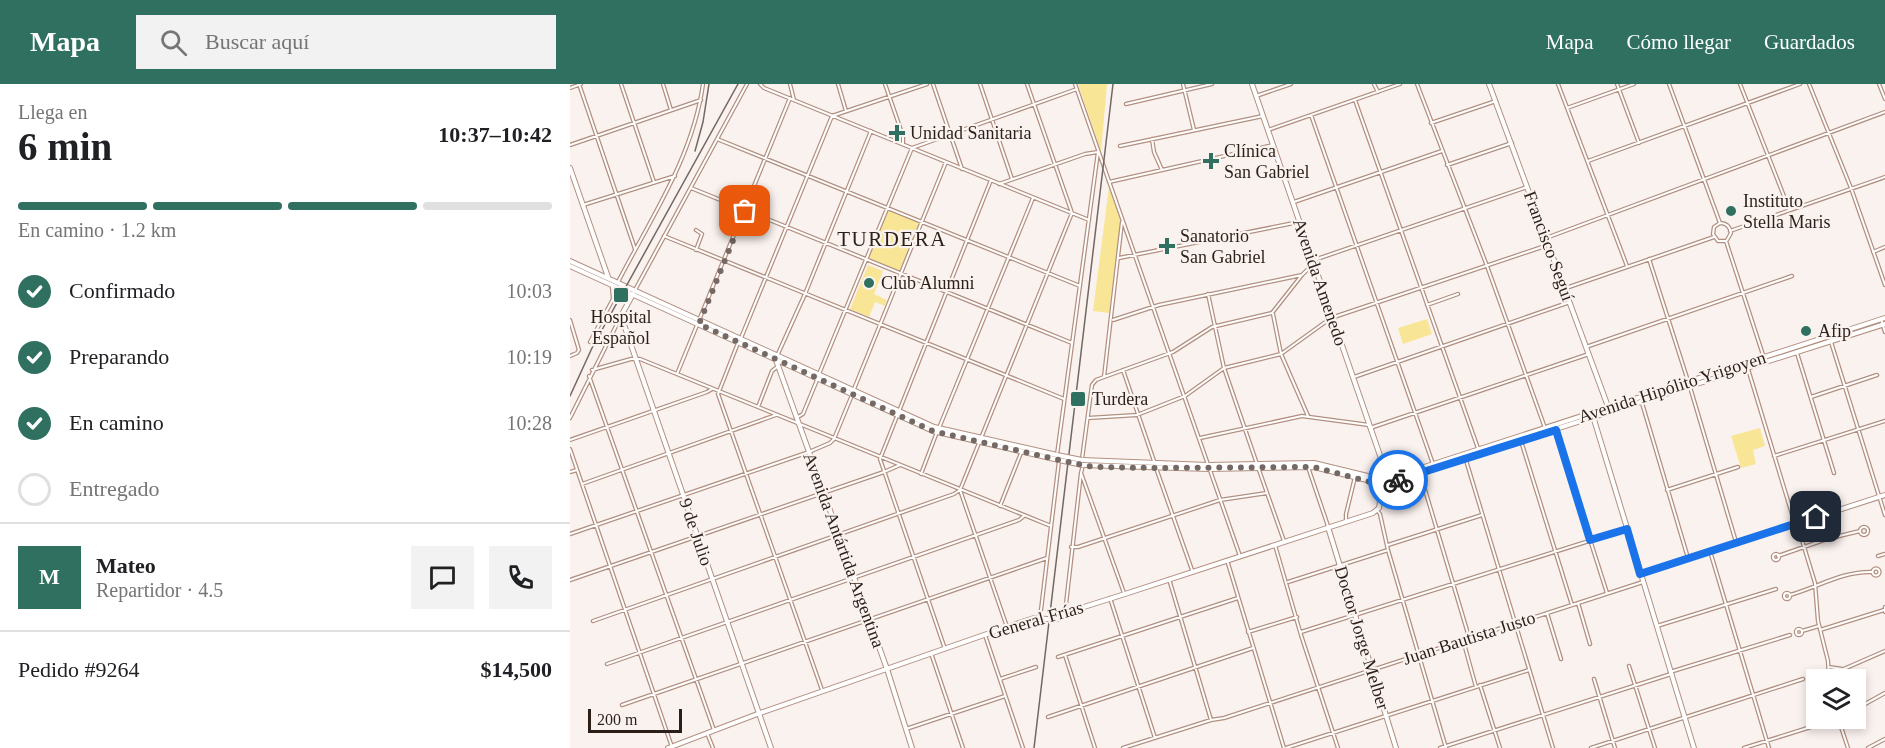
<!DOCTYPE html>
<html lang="es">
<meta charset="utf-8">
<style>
body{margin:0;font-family:Georgia,serif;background:#f2f2f2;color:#202124;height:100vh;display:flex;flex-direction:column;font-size:22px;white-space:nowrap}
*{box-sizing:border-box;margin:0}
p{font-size:20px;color:#757577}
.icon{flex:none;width:33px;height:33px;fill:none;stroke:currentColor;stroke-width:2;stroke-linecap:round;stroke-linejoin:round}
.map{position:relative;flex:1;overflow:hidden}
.side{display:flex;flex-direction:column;background:#fff;width:570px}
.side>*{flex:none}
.tools{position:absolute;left:1236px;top:585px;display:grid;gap:12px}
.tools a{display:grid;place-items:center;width:60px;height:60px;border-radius:0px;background:#fff;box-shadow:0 3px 9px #0003;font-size:30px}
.scale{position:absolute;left:18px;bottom:15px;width:94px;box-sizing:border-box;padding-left:6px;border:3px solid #2c1f19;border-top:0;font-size:16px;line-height:21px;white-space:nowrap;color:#2c1f19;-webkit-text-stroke:4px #faf2ef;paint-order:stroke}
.pin{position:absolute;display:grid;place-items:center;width:51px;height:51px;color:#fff;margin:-26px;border-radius:12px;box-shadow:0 3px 9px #0006}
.courier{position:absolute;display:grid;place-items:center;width:60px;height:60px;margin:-30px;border:4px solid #1a73e8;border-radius:50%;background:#fff;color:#222;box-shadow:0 2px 8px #0007}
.summary em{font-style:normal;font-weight:700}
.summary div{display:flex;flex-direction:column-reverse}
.summary{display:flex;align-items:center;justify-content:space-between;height:102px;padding:0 18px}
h1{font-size:39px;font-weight:700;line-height:45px}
.bar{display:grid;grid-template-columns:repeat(4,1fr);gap:9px 6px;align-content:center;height:72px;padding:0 18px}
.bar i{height:8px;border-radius:4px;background:#e0e0e0}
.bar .selected{background:#2f7060}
.bar p{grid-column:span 4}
.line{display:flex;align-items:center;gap:15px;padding:0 18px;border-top:2px solid #e0e0e0}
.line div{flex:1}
.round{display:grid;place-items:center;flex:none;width:63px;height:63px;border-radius:0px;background:#f2f2f2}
ol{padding:0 18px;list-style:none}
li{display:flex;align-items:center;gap:18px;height:66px}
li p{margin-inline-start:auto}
li .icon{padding:6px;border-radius:50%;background:#2f7060;color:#fff;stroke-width:4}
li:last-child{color:#757577}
li i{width:33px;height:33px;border:3px solid #e0e0e0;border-radius:50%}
header{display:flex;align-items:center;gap:36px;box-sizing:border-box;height:84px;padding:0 30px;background:#2f7060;color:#fff}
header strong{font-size:28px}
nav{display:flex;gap:33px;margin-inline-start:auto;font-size:21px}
.search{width:420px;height:54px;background:#f2f2f2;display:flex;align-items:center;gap:15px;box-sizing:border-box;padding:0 21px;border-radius:0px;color:#757577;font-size:22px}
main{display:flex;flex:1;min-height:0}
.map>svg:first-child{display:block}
.green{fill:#f8e696}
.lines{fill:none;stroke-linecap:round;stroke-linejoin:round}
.street-casing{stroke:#b29081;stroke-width:4.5}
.secondary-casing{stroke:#b29081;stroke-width:6}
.primary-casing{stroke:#b29081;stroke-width:6}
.street{stroke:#fff;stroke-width:2}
.secondary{stroke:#fff;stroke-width:4}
.primary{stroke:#fff;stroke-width:4}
.rail{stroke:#736762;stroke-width:1.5}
.secondary-bridge-casing{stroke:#b29081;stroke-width:6;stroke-linecap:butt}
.primary-bridge-casing{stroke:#b29081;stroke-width:6;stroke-linecap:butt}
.secondary-bridge{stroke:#fff;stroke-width:4}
.primary-bridge{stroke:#fff;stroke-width:4}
.done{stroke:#746964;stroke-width:6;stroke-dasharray:0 10.8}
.route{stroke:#1a73e8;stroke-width:8}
.poi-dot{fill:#2f7060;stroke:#faf2ef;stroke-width:2}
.labels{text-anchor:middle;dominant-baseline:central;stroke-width:4.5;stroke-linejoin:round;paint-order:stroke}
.poi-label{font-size:18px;fill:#2c1f19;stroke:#faf2ef;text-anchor:start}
.street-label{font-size:18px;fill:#2c1f19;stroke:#faf2ef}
.quarter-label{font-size:21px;letter-spacing:1.5px;fill:#2c1f19;stroke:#faf2ef}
</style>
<header>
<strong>Mapa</strong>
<div class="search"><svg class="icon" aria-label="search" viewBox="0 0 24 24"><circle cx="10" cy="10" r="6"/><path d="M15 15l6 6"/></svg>Buscar aquí</div>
<nav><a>Mapa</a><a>Cómo llegar</a><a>Guardados</a></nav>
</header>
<main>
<section class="side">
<div class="summary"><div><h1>6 min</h1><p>Llega en</p></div><em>10:37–10:42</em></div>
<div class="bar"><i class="selected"></i><i class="selected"></i><i class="selected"></i><i></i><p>En camino · 1.2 km</p></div>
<ol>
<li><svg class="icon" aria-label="check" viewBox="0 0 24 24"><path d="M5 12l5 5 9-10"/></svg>Confirmado<p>10:03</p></li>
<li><svg class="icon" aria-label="check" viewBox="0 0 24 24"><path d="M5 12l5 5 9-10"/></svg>Preparando<p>10:19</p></li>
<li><svg class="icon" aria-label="check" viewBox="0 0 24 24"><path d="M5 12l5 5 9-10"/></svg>En camino<p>10:28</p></li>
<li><i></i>Entregado</li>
</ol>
<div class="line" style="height:108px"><b class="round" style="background:#2f7060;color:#fff">M</b><div><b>Mateo</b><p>Repartidor · 4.5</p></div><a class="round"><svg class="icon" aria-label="chat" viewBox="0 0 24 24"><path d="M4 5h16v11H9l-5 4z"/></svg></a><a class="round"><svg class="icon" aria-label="phone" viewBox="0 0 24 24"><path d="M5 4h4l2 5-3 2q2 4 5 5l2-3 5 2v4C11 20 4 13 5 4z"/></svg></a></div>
<div class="line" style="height:78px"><div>Pedido #9264</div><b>$14,500</b></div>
</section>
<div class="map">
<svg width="1315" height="664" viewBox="0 0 1315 664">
<rect width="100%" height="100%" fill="#faf2ef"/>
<path class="green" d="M 508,0 L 537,0 L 531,68 Z
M 539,103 L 551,137 L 539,229 L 523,227 Z
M 318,124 L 352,138 L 331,191 L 296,176 Z
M 298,181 L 313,187 L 304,210 L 317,216 L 315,222 L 305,218 L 299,233 L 280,225 Z
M 857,235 L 862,250 L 833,260 L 828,244 Z
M 1190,344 L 1195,362 L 1183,366 L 1186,380 L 1171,384 L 1161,352 Z"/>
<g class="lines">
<defs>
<path id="street" d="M 9,0 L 65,165
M 51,0 L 84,98
M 93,0 L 101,26
M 190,0 L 194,4 L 519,136
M 220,0 L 224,16
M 268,0 L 276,27
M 315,0 L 333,52 L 333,60
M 363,0 L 392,85
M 410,0 L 442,95
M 505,0 L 670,472
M 613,0 L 624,46
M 804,0 L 808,8
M 847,0 L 917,182 L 975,344
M 988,0 L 1057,182
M 1047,0 L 1069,59
M 1099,0 L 1150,139
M 1170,0 L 1219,125
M 1239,0 L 1281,104 L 1315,201
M 1309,0 L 1315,15
M 0,4 L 11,0
M 686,12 L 721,0
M 785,16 L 910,370
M 556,20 L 642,0
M 997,24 L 1064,0
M 741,31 L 863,380
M 861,39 L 926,17
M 698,46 L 830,0
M 147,55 L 510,202
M 582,55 L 584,68 L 592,86
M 0,61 L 131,16
M 550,62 L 693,32
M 1018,77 L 1230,0
M 877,81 L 942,59
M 539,98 L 703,61
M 429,100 L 515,70 L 528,68 L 487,371
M 121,104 L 502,259
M 724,118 L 872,67
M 13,121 L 105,92
M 1150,139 L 1144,143 L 1143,150 L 1148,157 L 1156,157
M 1150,139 C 1157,139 1160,143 1161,149 L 1157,156
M 1160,147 L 1315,93
M 94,152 L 494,315
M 976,154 L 1315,28
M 1156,157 L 1194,274
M 126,166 L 132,150 L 126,146
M 1303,168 L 1315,163
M 549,174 L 729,138
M 1079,175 L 1118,297
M 744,176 L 957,103
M 48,198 C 81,134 123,73 133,0
M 996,204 L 1144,153
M 65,206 L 177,0
M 638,210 L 654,284 L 687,380
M 857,221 L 888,210
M 703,230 L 711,270 L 738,332
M 1311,235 L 1315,248
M 0,236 L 9,266 L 7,269 L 0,272
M 543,236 L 589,221 L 732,191 L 743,180
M 171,254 L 262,32 L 357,0
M 20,258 L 43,215 L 42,203
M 1261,258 L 1315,431
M 168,259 L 148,310 L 252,606
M 1016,263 L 1222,192
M 1227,269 L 1264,389
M 207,272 L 235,210 L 301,47
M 1178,285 L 1225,440
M 22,286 L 61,275 L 70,275 L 481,442
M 553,286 L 584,377
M 107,290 L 220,14
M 249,290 L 342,64 L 507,5
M 19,292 L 144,646
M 534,293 L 603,268 L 642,243 L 702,229 L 732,191
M 784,293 L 1000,218
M 1120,303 L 1166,458
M 284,305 L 376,78
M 1241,313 L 1307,291
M 1072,319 L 1118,474
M 188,323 L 202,287 L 207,283
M 0,334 L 51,232
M 226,334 L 233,330 L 247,296
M 518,334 L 567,331 L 615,312 L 654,284 L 711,270 L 761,234 L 978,161
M 369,344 L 463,114
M 800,344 L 1019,270
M 985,346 L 1037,509
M 630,354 L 732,332 L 799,341
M 264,355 L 282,311
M 0,356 L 137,308 L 142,305
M 951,357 L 1002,521
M 0,365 L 102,663
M 1204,372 L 1315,337
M 895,373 L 983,664
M 512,375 L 522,301 L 526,296 L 534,293 L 552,138
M 513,381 L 511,389 L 554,509
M 738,383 L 758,442
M 586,384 L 622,486
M 689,386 L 714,457
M 0,388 L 7,386
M 850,389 L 899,553
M 351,390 L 367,348
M 12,400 L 206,331
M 1097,406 L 1168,383
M 430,422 L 451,369
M 807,426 L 810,430 L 818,466 L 876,664
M 776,437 L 776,430 L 785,393
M1290 447a4 4 0 1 1 8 0a4 4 0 1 1-8 0Z
M 1228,443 L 1245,499 L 1248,537 L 1258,577 L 1259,596
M 0,450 L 239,368 L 260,359 L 264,355
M 705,461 L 731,551 L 768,664
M 818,461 L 912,431
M 501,463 L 508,463 L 650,416 L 697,409
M 1140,467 L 1199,664
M1203 473a3 3 0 1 1 6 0a3 3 0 1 1-6 0Z
M 1208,472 L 1257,455 L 1290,447
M 1308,472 L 1315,470
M 657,476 L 714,664
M1302.5 488a3.5 3.5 0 1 1 7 0a3.5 3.5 0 1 1-7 0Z
M 599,495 L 641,636
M 0,496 L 314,388 L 330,381
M 718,498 L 818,466
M1214 512a3 3 0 1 1 6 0a3 3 0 1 1-6 0Z
M 1220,511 C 1248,503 1273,487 1302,488
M 540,514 L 585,654
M 1008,519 L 1020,560
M 1315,523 L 1315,528
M 471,526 L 489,377
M 495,529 L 511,389
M 977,529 L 991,575
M 23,537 L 384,410 L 390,406
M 1087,542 L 1206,505
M 437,543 L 390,406 L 502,129 L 457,0
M1226 548a3 3 0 1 1 6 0a3 3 0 1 1-6 0Z
M 1250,546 L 1314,526
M 1232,547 L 1249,542
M 678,548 L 727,533
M 731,548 L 1057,445
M 415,551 L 453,664
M 893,556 L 906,603
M 375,565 L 310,375 L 421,96
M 361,569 L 393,664
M 495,571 L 525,664
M 488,573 L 668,514
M 37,580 L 449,436 L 454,432
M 1059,582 L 1085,664
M 1259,583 L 1272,585
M 1100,588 L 1220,551
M 1260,591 L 1315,567
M 430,595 L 466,583
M 1024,595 L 1045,664
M 910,601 L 930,664
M 52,621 L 477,474
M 1286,625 L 1315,609
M 478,633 L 683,564
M 1268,634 L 1278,664
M 336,645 L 435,612
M 137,649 L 143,664
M 553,664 L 641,636 L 654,634 L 1073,498
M 716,664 L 959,586
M 870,664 L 1101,590
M 1021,664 L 1233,595
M 1174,664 L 1244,642
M 1298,664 L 1315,655"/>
<path id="secondary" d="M 919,0 L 1040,328
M 63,210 L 51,232 L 201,664
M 1022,329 L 1124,664
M 758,443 L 826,664
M 1070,490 L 1315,411
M 487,535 L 498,528 L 555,510 L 803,429 L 809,424 L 815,386 L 682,0
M 98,664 L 190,629 L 437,543 L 464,534 L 477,535"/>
<path id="primary" d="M 0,84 L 38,193
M 0,177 L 364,343 L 487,371
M 0,182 L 363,347 L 489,376
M 206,276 L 317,585 L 342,664
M 512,376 L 638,381 L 744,379 L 814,396 L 1315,234
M 513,381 L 639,385 L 744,383 L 813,400 L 1315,240"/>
</defs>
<use href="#street" class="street-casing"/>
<use href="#secondary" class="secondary-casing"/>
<use href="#primary" class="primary-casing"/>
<use href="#street" class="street"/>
<use href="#secondary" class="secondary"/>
<use href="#primary" class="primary"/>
<path class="rail" d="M 125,67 L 133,38 L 139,0
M 0,312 L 22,264 L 168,0
M 464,664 L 543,0"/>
<defs>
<path id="secondary-bridge" d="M 477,535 L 487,535"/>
<path id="primary-bridge" d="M 487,371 L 512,376
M 489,376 L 513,381"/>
</defs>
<use href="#secondary-bridge" class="secondary-bridge-casing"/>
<use href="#primary-bridge" class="primary-bridge-casing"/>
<use href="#secondary-bridge" class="secondary-bridge"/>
<use href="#primary-bridge" class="primary-bridge"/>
</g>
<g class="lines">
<path class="done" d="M 175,127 L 129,240 L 363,347 L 489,376 L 523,383 L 586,384 L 744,383 L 808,400 L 828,396"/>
<path class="route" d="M 828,396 L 986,346 L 1020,456 L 1057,445 L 1070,490 L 1246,433"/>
</g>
<g class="poi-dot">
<path d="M324 40h6v6h6v6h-6v6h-6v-6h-6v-6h6z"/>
<path d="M638 68h6v6h6v6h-6v6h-6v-6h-6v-6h6z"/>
<circle cx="1161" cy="127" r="6"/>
<path d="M594 153h6v6h6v6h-6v6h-6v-6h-6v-6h6z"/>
<circle cx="299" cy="199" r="6"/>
<rect x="43" y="203" width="16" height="16" rx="3"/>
<circle cx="1236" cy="247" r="6"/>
<rect x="500" y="307" width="16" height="16" rx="3"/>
</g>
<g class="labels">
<g class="poi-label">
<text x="340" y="49">Unidad Sanitaria</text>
<text x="654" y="67">Clínica<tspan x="654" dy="21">San Gabriel</tspan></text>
<text x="1173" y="117">Instituto<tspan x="1173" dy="21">Stella Maris</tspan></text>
<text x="610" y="152">Sanatorio<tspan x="610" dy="21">San Gabriel</tspan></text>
<text x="311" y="199">Club Alumni</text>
<text x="51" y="233" text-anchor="middle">Hospital<tspan x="51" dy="21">Español</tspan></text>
<text x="1248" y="247">Afip</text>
<text x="522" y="315">Turdera</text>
</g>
<g class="street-label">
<text transform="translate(979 162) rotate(70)">Francisco Seguí</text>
<text transform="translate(750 198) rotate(71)">Avenida Amenedo</text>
<text transform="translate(1102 303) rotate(-18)">Avenida Hipólito Yrigoyen</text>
<text transform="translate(126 448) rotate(71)">9 de Julio</text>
<text transform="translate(274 466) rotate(70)">Avenida Antártida Argentina</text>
<text transform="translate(466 536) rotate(-16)">General Frías</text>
<text transform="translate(792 554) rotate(73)">Doctor Jorge Melber</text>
<text transform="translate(899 554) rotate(-18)">Juan Bautista Justo</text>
</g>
<g class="quarter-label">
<text x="322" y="155">TURDERA</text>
</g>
</g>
</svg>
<div class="tools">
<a><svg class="icon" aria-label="layers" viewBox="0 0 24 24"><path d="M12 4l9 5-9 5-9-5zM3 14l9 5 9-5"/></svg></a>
</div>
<div class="scale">200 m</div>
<div class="pin" style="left:175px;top:127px;background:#ea580c"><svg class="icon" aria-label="bag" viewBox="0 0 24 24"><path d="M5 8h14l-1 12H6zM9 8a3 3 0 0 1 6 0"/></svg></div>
<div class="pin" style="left:1246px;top:433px;background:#1f2937"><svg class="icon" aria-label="home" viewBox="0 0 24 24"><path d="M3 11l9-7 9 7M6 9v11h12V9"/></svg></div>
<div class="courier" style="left:828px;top:396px"><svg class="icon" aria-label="bike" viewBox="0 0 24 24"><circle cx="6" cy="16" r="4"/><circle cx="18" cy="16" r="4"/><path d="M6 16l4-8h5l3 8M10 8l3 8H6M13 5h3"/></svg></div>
</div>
</main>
